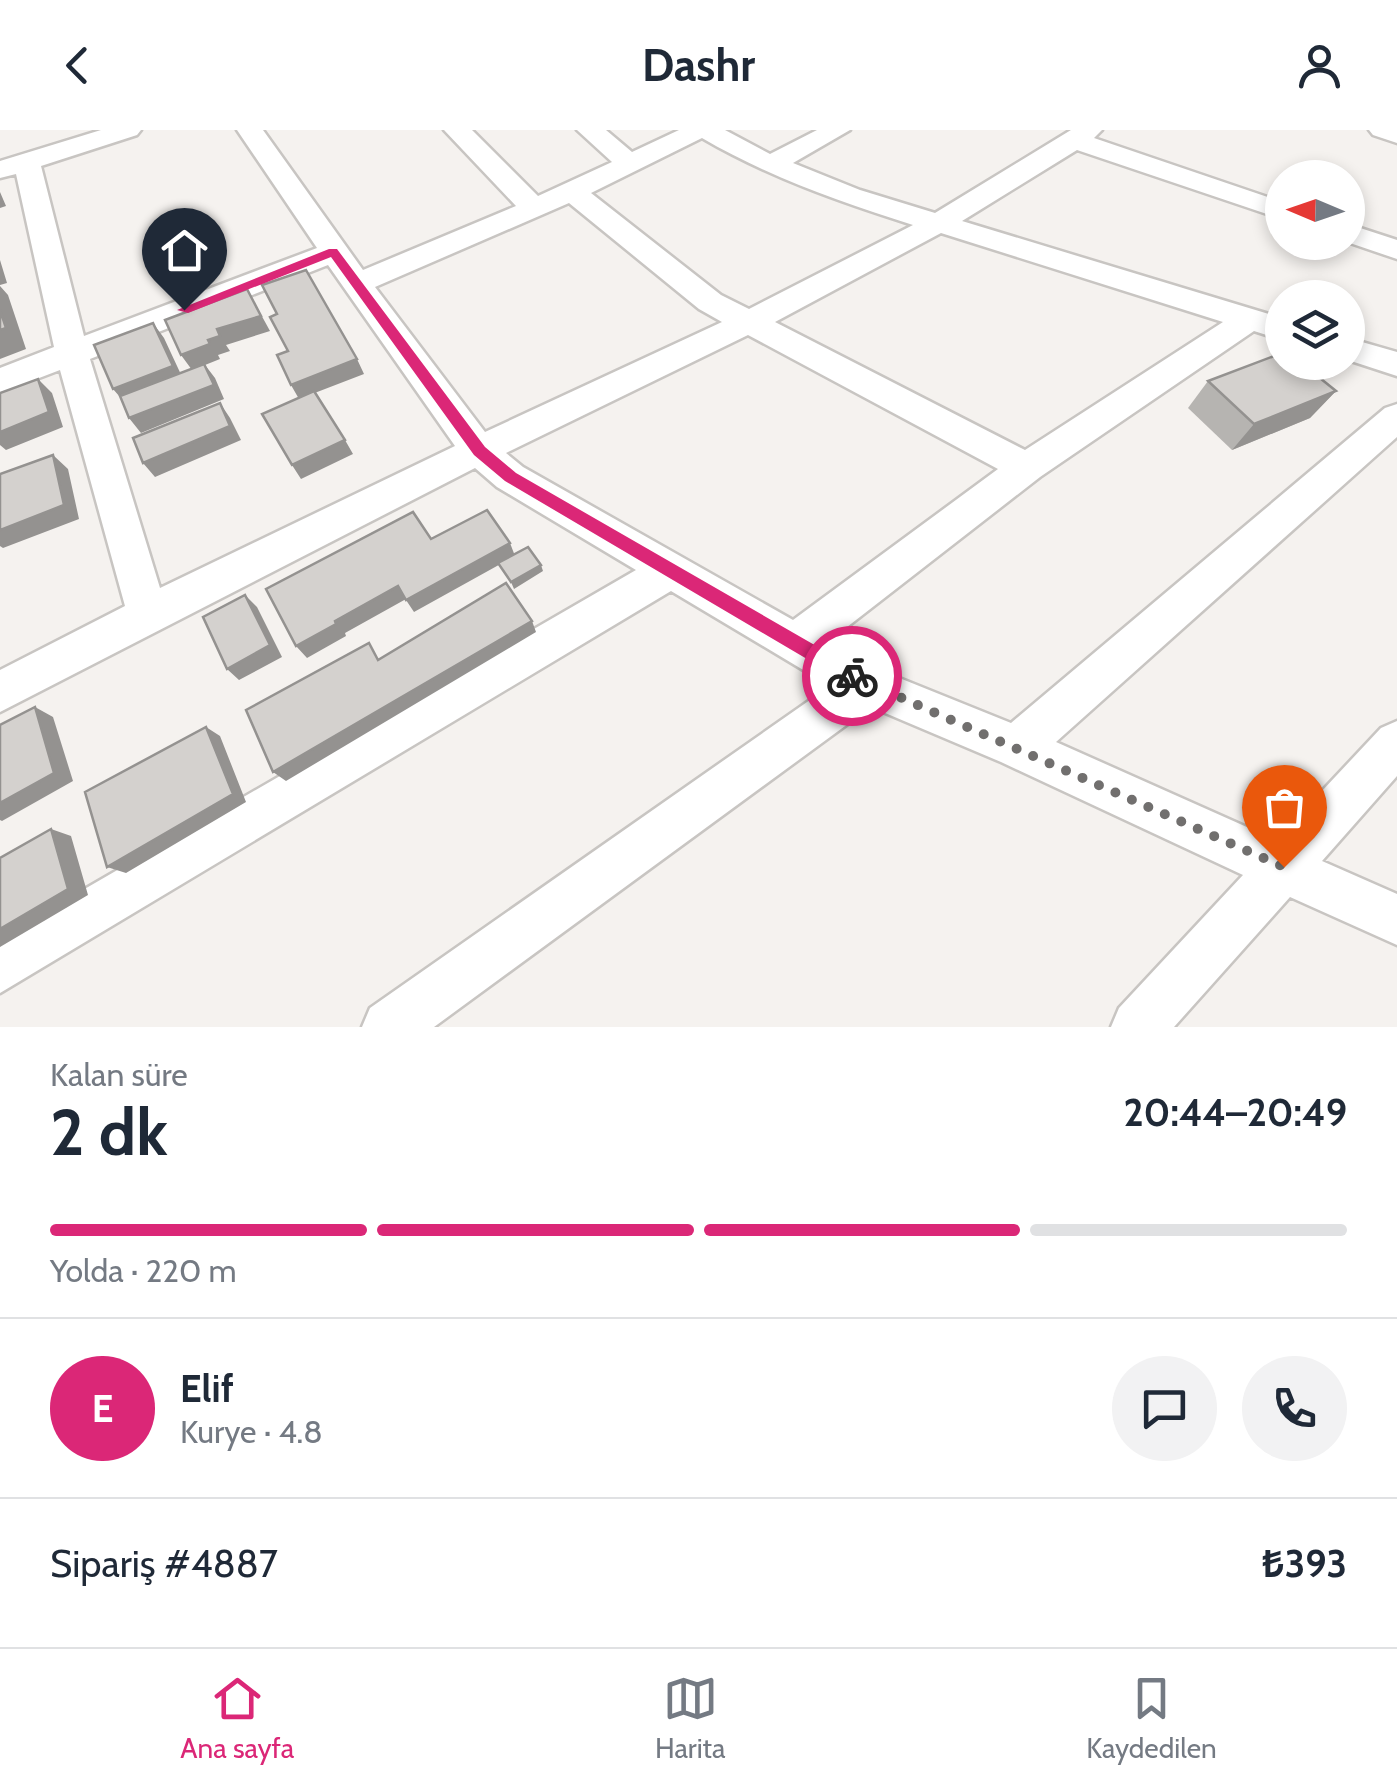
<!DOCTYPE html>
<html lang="tr">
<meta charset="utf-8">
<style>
body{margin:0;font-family:Cabin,sans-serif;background:#f2f2f3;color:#1f2937;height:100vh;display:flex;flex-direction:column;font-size:38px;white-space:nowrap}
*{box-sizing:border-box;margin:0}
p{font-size:32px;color:#747a83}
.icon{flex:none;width:55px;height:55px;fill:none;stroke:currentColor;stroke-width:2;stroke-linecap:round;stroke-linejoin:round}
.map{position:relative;height:897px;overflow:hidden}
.details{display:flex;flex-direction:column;background:#fff;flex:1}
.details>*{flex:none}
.needle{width:65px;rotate:272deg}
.buttons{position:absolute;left:1265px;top:30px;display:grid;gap:20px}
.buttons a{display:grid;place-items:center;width:100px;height:100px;border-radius:50%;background:#fff;box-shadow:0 5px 15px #0003;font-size:50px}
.pin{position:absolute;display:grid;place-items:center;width:85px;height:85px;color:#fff;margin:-102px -42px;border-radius:50% 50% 50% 0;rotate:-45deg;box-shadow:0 0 10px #0007}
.pin .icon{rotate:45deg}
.courier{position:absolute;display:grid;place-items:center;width:100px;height:100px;margin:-50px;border:8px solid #db2777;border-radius:50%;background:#fff;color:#222;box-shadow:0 2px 12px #0007}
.summary em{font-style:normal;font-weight:800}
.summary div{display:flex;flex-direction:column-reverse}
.summary{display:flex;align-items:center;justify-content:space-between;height:170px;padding:0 50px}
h1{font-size:65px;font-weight:800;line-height:75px}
.bar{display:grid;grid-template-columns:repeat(4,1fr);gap:15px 10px;align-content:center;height:120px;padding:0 50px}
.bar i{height:12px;border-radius:8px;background:#e0e1e3}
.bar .selected{background:#db2777}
.bar p{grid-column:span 4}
.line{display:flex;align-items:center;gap:25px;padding:0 50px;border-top:2px solid #e0e1e3}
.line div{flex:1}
.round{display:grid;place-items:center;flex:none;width:105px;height:105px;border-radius:52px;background:#f2f2f3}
header{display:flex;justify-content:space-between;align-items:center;height:130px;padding:0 50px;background:#fff;font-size:45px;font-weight:800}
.tab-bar{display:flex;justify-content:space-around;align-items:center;height:140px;border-top:2px solid #e0e1e3;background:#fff;font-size:28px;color:#747a83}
.tab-bar a{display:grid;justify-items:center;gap:5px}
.tab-bar .selected{color:#db2777}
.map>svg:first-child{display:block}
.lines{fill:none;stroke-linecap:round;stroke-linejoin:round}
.minor-casing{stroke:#c8c5c2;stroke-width:5}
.minor{fill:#fff;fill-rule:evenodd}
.wall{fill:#b6b4b1}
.shaded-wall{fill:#949290}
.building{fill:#d4d1ce;stroke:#949290;stroke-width:2.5}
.route{fill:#db2777}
.done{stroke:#716f6e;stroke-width:10;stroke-dasharray:0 18}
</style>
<header><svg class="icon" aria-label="back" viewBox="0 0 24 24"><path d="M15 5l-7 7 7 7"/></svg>Dashr<svg class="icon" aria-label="person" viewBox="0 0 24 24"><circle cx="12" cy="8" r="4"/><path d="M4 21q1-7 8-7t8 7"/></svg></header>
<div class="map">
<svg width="1397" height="897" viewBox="0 0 1397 897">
<rect width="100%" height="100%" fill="#f5f2ef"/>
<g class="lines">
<defs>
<path id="minor" d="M 101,0 L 141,0 L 137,5 L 41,36 L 84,206 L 317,118 L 237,0 L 263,0 L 363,140 L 516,76 L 444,0 L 472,0 L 538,66 L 612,32 L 577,0 L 606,0 L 632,22 L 679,0 L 725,0 L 770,24 L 817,0 L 850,0 L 793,33 L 860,60 L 935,83 L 1071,0 L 1102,0 L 1094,8 L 1282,72 L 1282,89 L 1077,20 L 962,91 L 1282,188 L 1282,210 L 1254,201 L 1040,347 L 829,511 L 882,541 L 1011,593 L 1385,278 L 1397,274 L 1397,307 L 1056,612 L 1276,710 L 1381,598 L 1397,591 L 1397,646 L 1322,731 L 1397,764 L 1397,815 L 1290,767 L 1174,897 L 1111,897 L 1119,878 L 1243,745 L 1001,632 L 871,577 L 434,897 L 362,897 L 370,878 L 830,556 L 671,461 L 0,863 L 0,808 L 636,440 L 497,357 L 475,338 L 0,582 L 0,540 L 125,476 L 60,240 L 0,263 L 0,238 L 54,217 L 16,44 L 0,48 L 0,31 ZM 702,8 C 769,47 840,72 913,95 L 749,179 L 721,165 L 591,63 ZM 569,73 L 699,179 L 722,192 L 485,302 L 375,157 ZM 941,103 L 1223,192 L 1025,320 L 775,192 ZM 328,135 L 455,316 L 160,458 L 90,229 ZM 748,205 L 998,339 L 793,490 L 523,337 L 506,323 Z
M 1369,0 L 1397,0 L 1397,13 L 1373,5 Z
M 1348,94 L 1397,110 L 1397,129 L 1347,112 Z
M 1348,208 L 1397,222 L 1397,246 L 1348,230 Z"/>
</defs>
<use href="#minor" class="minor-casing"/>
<use href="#minor" class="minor"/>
</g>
<path class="wall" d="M 1208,251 L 1336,261 L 1310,288 L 1232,320 L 1188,278 Z"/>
<path class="shaded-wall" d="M 0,62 L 6,76 L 0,78 Z
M 0,130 L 7,153 L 0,155 Z
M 0,156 L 8,165 L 26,219 L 0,229 Z
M 247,159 L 270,201 L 226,215 L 230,221 L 218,225 L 220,229 L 205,235 L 215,248 L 224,269 L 141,303 L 129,288 L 192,240 L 181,225 L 208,210 Z
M 153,193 L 164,208 L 184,251 L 126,274 L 113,259 Z
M 357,229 L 364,244 L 299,269 L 291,255 Z
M 38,249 L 52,263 L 63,297 L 6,320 L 0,315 L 0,302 Z
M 1336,261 L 1310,288 L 1232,320 L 1254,294 Z
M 220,273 L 230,288 L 241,310 L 155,347 L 143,333 Z
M 345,310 L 353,324 L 301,349 L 292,335 Z
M 53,325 L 68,339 L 79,389 L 3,418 L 0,416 L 0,400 Z
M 510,413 L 515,426 L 414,482 L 406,470 Z
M 541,435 L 543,441 L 514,459 L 511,452 Z
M 398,456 L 406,469 L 345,503 L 346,506 L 307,528 L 296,516 L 335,491 Z
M 245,465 L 257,477 L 282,527 L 239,550 L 227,539 Z
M 532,491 L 536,502 L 286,651 L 273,642 Z
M 35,577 L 53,587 L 73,651 L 2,691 L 0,690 L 0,673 Z
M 206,597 L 220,606 L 246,672 L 126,743 L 107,737 Z
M 51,699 L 71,706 L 88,765 L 0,817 L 0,799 Z"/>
<path class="building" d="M 306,140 L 357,229 L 291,255 L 277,225 L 288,221 L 270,187 L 277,184 L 262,155 Z
M 247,159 L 261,186 L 217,199 L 220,206 L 208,210 L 210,214 L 181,225 L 165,190 Z
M 0,180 L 6,198 L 0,200 Z
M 153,193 L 173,236 L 113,259 L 94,215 Z
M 1282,223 L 1282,232 L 1300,232 L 1336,261 L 1254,294 L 1208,251 Z
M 204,234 L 214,255 L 129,288 L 120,266 Z
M 38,249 L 49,282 L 0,302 L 0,263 Z
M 314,261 L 345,310 L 292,335 L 262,284 Z
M 220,273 L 230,296 L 143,333 L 133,308 Z
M 53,325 L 64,375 L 0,400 L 0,344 Z
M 487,380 L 510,413 L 406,470 L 398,456 L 335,491 L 336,494 L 296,516 L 266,459 L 413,382 L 431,409 Z
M 528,417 L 541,435 L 511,452 L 498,433 Z
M 506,453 L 532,491 L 273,642 L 246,580 L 369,513 L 378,530 Z
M 245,465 L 270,515 L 227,539 L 203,487 Z
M 35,577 L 54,643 L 0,673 L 0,595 Z
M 206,597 L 233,664 L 107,737 L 85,662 Z
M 51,699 L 68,759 L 0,799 L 0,728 Z"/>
<path class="route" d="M 329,119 L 337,119 L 485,317 L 516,343 L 858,540 L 858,552 L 846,552 L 505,351 L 474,325 L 331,127 L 188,183 L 177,180 Z"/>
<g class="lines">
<path class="done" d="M 852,546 L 1284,737"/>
</g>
</svg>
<div class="buttons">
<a><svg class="needle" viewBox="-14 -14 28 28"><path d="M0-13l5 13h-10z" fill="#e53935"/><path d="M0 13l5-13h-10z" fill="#747a83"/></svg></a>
<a><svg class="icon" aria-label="layers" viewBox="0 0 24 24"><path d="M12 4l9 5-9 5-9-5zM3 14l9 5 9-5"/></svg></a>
</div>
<div class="pin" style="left:1284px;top:737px;background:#ea580c"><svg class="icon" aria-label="bag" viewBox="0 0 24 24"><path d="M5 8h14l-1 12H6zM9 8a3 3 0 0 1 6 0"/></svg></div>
<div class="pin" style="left:184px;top:180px;background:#1f2937"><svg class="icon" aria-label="home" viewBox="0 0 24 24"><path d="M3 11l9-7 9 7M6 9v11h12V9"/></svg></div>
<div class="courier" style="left:852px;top:546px"><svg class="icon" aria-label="bike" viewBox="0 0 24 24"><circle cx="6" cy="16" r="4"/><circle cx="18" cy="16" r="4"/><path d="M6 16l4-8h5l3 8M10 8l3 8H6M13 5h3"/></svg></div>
</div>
<section class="details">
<div class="summary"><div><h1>2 dk</h1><p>Kalan süre</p></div><em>20:44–20:49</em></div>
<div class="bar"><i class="selected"></i><i class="selected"></i><i class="selected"></i><i></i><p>Yolda · 220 m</p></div>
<div class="line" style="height:180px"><b class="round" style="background:#db2777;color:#fff">E</b><div><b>Elif</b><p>Kurye · 4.8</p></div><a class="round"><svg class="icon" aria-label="chat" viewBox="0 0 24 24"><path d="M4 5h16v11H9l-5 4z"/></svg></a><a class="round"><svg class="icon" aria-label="phone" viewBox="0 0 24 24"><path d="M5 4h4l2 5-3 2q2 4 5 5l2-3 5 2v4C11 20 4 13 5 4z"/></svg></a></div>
<div class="line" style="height:130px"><div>Sipariş #4887</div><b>₺393</b></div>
</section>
<nav class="tab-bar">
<a class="selected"><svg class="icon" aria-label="home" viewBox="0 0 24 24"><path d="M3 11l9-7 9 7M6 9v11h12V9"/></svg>Ana sayfa</a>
<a><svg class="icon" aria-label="map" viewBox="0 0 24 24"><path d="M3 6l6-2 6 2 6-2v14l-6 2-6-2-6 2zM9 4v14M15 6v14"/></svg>Harita</a>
<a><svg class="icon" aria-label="saved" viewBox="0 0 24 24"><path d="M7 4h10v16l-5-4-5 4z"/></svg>Kaydedilen</a>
</nav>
